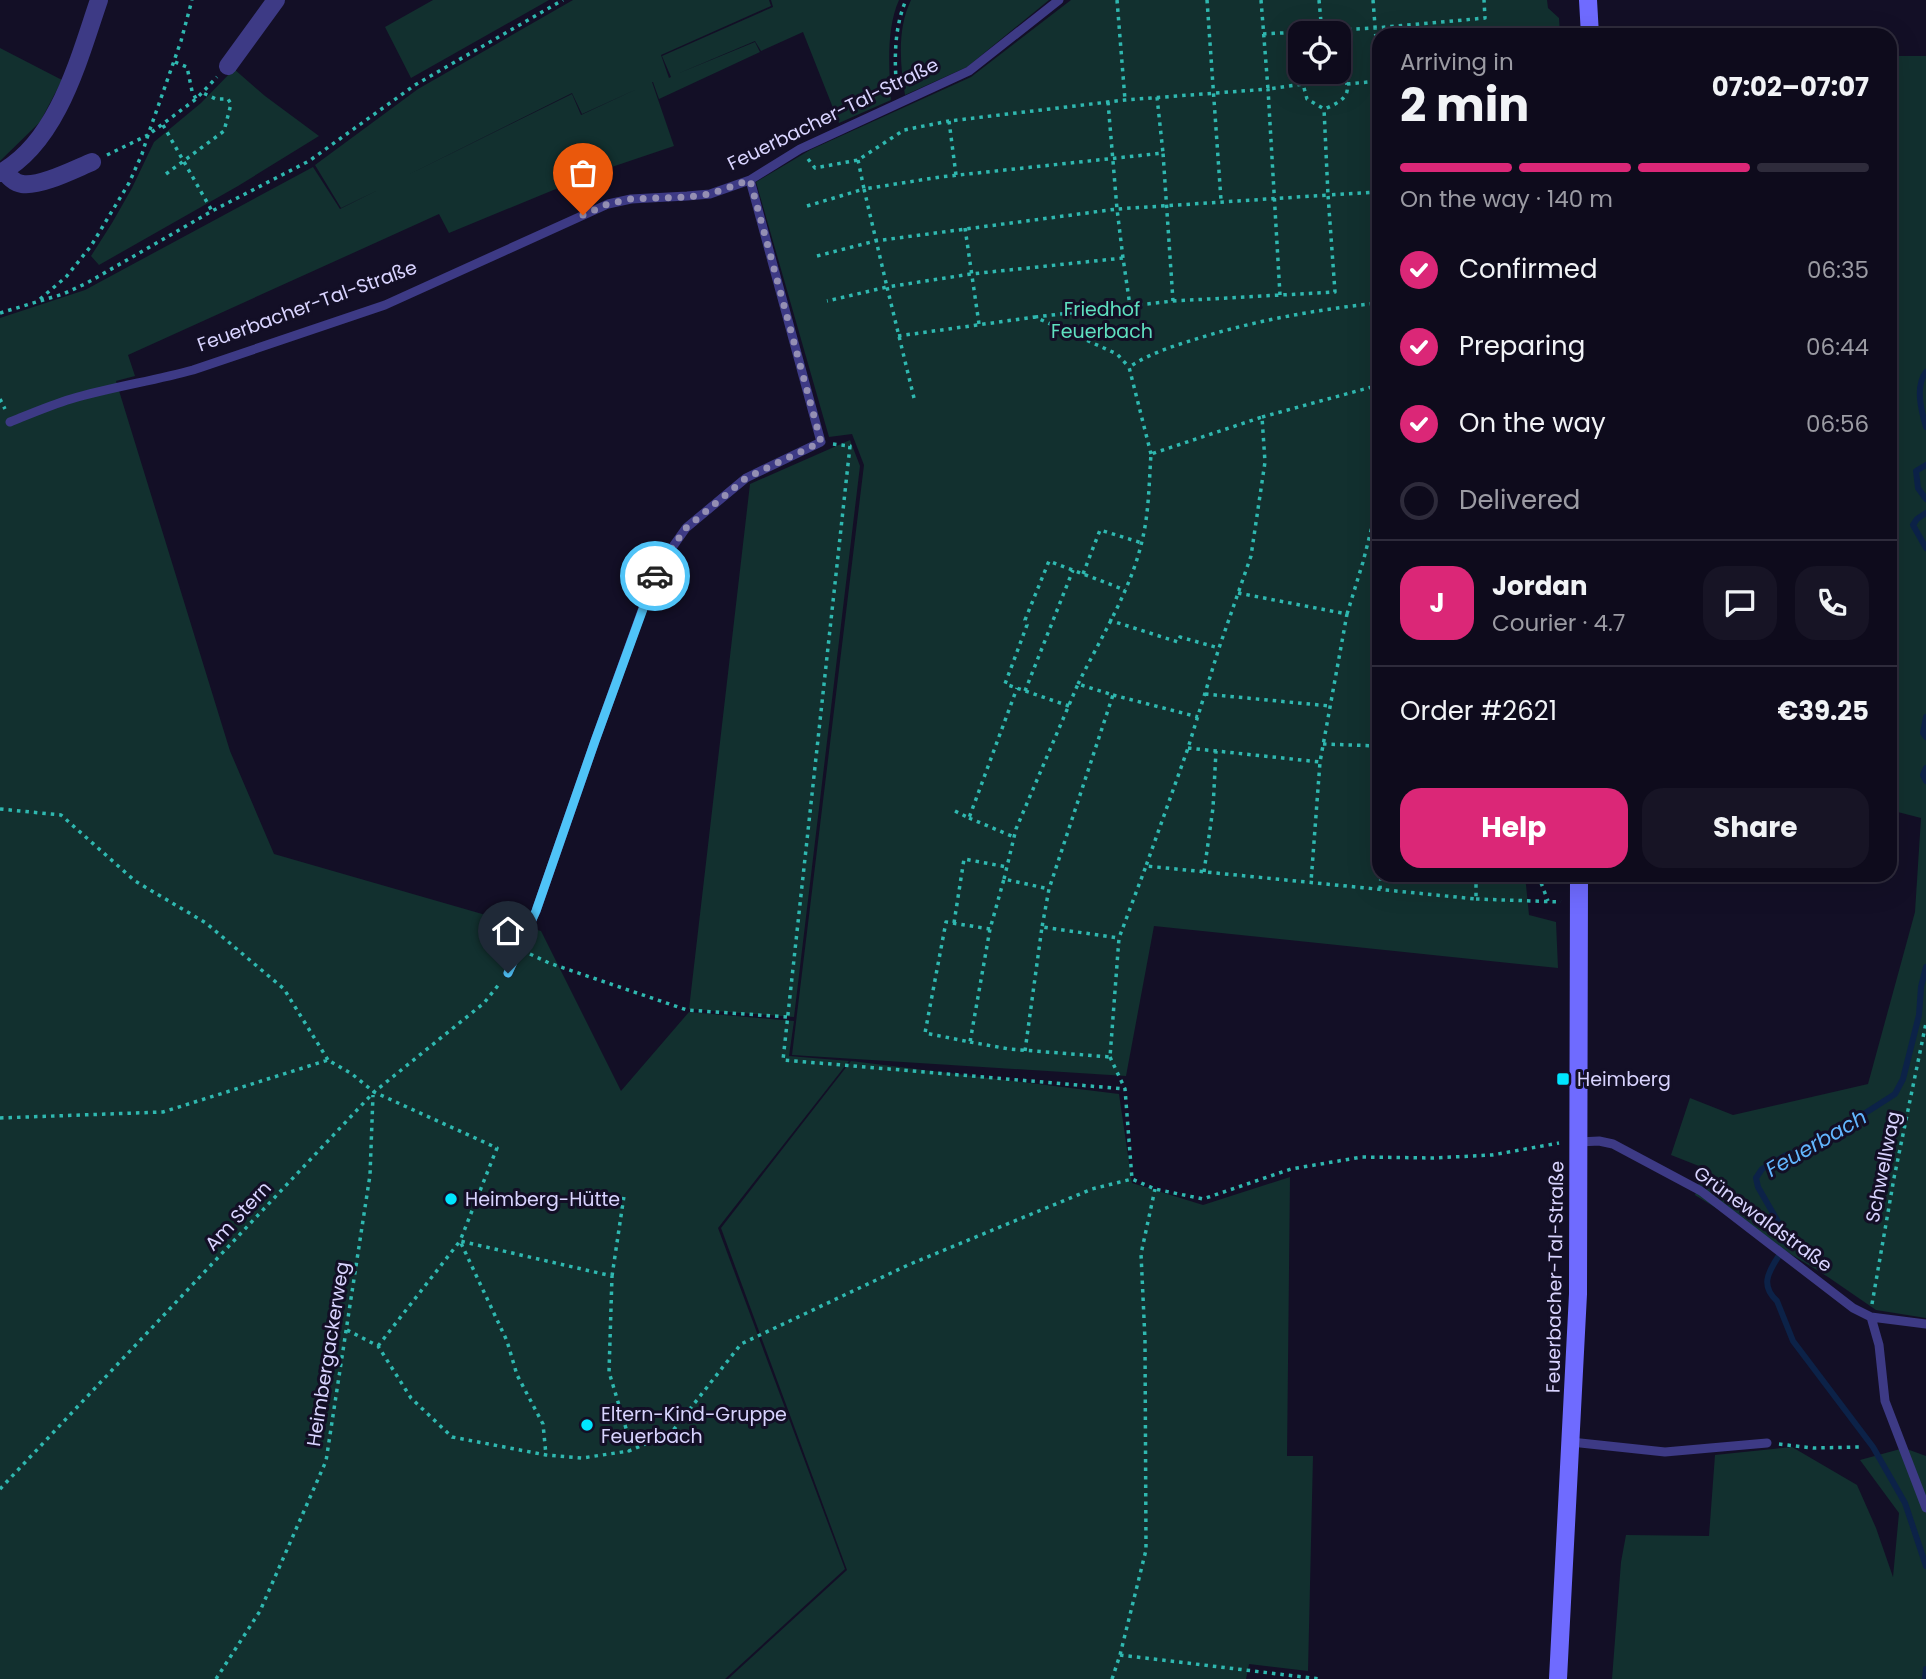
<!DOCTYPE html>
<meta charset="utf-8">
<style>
body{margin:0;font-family:Poppins,sans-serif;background:#171425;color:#f1f3f6;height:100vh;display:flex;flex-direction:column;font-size:26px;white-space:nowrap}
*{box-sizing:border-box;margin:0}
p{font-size:23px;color:#9b9ba3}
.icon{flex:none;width:38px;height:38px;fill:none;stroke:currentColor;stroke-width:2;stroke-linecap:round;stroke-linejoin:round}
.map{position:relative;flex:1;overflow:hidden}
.side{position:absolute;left:1372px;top:28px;width:525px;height:854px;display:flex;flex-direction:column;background:#0e0b1c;border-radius:21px;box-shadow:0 7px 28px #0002,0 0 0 2px #2e2b3b}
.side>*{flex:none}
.fabs{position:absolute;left:1288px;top:21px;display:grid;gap:14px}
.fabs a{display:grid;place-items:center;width:63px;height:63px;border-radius:14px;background:#0e0b1c;box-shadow:0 7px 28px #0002,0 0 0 2px #2e2b3b;font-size:35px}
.pin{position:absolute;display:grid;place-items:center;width:60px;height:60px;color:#fff;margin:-72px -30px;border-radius:50% 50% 50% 0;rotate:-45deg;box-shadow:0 0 7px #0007}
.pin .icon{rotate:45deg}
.courier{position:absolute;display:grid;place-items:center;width:70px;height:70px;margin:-35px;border:5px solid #4fc3f7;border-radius:50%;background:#fff;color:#222;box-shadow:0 2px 9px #0007}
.headline em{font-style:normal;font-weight:700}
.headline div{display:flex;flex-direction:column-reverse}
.headline{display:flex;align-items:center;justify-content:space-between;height:119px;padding:0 28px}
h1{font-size:46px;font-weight:700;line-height:52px}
.bar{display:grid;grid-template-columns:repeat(4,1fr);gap:10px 7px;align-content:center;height:84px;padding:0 28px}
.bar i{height:9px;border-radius:5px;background:#2e2b3b}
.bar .on{background:#db2777}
.bar p{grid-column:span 4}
.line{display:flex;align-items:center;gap:18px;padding:0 28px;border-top:2px solid #2e2b3b}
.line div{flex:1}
.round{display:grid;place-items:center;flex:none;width:74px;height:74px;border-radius:21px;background:#171425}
ol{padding:0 28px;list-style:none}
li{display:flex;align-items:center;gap:21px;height:77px}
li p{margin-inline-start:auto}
li .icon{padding:7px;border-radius:50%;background:#db2777;color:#fff;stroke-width:4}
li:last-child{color:#9b9ba3}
li i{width:38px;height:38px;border:4px solid #2e2b3b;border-radius:50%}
.action{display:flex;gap:14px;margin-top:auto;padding:14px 28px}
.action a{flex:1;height:80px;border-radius:21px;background:#db2777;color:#fff;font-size:28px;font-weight:700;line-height:80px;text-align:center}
.action a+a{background:#171425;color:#f1f3f6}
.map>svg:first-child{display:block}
.green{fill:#12302f;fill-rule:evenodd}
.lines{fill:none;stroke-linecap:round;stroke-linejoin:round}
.stream{stroke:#0c2248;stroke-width:6}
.path{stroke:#2fb8b0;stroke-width:3.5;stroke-dasharray:3.5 5;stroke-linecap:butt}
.service{stroke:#3d3a85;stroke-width:9}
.minor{stroke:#3d3a85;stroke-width:18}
.secondary{stroke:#6f6bff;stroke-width:18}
.done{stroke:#948fb3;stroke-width:7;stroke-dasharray:0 12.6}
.route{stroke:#4fc3f7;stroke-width:9}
.poi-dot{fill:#00e5ff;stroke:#130f26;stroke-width:2.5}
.labels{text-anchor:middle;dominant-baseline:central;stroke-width:6;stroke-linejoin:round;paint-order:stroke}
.street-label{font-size:19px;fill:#d9d4ff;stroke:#130f26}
.park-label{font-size:19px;fill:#5fe0c0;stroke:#130f26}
.poi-label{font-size:19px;fill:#d9d4ff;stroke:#130f26;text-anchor:start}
.water-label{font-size:21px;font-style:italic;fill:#62b6ff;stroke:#130f26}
</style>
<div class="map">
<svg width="1926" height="1679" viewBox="0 0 1926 1679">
<rect width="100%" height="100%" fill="#130f26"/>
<path class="green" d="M 433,0 L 549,0 L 411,78 L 385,27 Z
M 573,0 L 769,0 L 771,6 L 661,55 L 669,78 L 671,77 L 662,56 L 773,7 L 771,0 L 899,0 C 886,29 889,69 891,100 L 839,123 L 803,32 L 761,51 L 755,41 L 677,74 L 755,42 L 760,52 L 659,99 L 653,82 L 652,82 L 674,146 L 597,172 L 449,233 L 439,214 L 128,355 L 135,376 L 116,381 L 230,751 L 274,854 L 541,931 L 621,1091 L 689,1012 L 794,1021 L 789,1056 L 849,1061 L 718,1228 L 845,1569 L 725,1679 L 0,1679 L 0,318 L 85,290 L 313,167 L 340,209 L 378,190 L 341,208 L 315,165 L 418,89 ZM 637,89 L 581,115 L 572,94 L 410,174 L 572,93 L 582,114 Z
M 911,0 L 1049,0 L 967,67 L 905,95 C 900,64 897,29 911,0 Z
M 1071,0 L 1547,0 L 1548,8 L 1559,18 L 1560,35 L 1379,35 L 1379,875 L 1525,875 L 1529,915 L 1556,922 L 1558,968 L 1154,926 L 1126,1076 L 792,1055 L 864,465 L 852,434 L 829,437 L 756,182 L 810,150 L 971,77 ZM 1300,33 L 1339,33 L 1339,72 L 1300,72 Z
M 0,48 L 62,80 L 40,122 L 0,161 Z
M 1890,56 L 1926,56 L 1926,1318 L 1876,1310 L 1828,1277 L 1695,1195 L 1704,1168 L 1671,1155 L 1690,1098 L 1733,1115 L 1868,1084 L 1915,912 L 1921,818 L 1890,810 Z
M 234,69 L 265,96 L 319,136 L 238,186 L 99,265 L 91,256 L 112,223 L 132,188 L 154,142 L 201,103 Z
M 850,440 L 860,466 L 794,1017 L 689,1009 L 750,484 Z
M 851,1061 L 1119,1094 L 1132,1183 L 1203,1205 L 1290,1177 L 1287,1456 L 1313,1456 L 1308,1671 L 1249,1664 L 1246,1679 L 728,1679 L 847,1570 L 721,1228 Z
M 1792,1447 L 1857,1485 L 1876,1528 L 1893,1577 L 1899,1513 L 1860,1460 L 1904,1448 L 1926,1456 L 1926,1679 L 1612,1679 L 1621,1562 L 1626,1535 L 1709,1536 L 1715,1455 Z"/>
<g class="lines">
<path class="stream" d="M 1926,372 C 1915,386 1921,410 1926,427
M 1926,465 L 1916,471 L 1918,488 L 1926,499
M 1926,513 L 1917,519 L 1913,525 L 1926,548
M 1926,717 L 1923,733 L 1926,737
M 1926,768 L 1923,775 L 1926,781
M 1785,1242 L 1785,1234 L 1758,1187 L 1756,1178 L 1762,1169 L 1786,1155 L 1821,1144 L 1842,1128 L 1895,1094 L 1903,1079 L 1919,1015 L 1921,987 L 1926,967
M 1778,1257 C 1767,1274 1761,1286 1777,1301 L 1793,1341 L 1873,1447 L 1905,1503 L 1926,1566
M 1925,1679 L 1926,1669"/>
<path class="path" d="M 1117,0 L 1125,100
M 1207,0 L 1221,200
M 1261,0 L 1268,89 L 1303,84
M 1319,0 L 1322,33
M 1373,0 L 1379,78
M 1263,34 L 1375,28 L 1485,18 L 1484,0
M 175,62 L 187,67 L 192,91 L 196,99
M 1308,72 L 1303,84 L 1307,99 L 1324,109 C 1347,100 1355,91 1339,69
M 1347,84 L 1379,81
M 897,91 C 894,61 894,28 906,0
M 1157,97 L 1163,153
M 163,125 L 212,211
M 107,155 L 148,135 L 181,41 L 192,0
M 808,159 L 815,168 L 858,160 L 904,130 L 949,121
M 858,160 L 864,189 L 940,177 L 1163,153 L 1173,301 L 1130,306
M 166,174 L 224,131 L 231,104 L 228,99 L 216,99 L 203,93
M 956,175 L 949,121 L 1125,100 L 1268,89 L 1280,295
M 807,206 L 864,189 L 887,287 L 827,301
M 965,228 L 979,324
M 817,256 L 875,241 L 1117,209 L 1108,102
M 1123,258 L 1117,209 L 1328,195 L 1324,109
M 40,299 L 66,277 L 91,246 L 129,183 L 142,154 L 148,135 L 196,99 L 217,77
M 1173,301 L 1335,292 L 1328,195 L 1379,192
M 0,313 L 63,294 L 87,283 L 212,211 L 309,161 L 415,85 L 563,0
M 898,336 L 1035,317 L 1117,354 L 1129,367
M 914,398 L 887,287 L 971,274 L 1123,258 L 1130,306 L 1035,317
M 0,399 L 5,409
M 1262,417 L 1379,385
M 833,444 L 850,446 L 783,1060 L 1125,1089
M 1151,454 L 1129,367 C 1154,351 1180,344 1209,335 C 1264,319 1321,309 1379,303
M 1083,574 L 1100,530 L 1142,543
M 1238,593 L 1347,614 L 1320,762 L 1311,882
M 1347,614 L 1363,562 L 1379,499
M 1109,620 L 1178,642 L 1180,637 L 1219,648
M 1078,684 C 1100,639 1131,590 1142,541 C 1149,513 1149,483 1151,454 L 1262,417 L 1265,462 L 1251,556 L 1219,648 L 1188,748 L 1146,866
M 1025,691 L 1073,570
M 1205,694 L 1330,706
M 1113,695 L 1198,717
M 1069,706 L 1005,684 L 1027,625 L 1025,620 L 1049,561 L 1125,590
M 1323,744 L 1379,746
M 1188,748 L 1320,762
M 0,809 L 61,815 L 135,881 L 206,923 L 284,989 L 328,1060
M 955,811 L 969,818 L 1017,688
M 969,818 L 1014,837
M 1204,872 L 1213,808 L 1216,751
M 1538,875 L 1548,901
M 1004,879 L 1016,829 L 1078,684 L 1113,695 L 1049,889
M 1380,889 L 1381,875
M 1476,899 L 1561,902
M 954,923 L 964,859 L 1007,867
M 990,929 L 946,922 L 925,1033 L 970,1042 L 990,929 L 1004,879 L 1049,889 L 1042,927
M 530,954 L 549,963 L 687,1010 L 788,1017
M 970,1042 L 1009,1049 L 1110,1057 L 1119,938 L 1146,866 L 1476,899 L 1476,875
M 1025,1051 L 1042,927 L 1119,938
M 1110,1057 L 1125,1089 L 1132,1179
M 0,1118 L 163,1112 L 328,1060 L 352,1074 L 374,1092 L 497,1148 L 460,1241 L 612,1276 L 609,1372 L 628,1435 L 629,1451 L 671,1433 L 741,1344 L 908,1265 L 1092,1189 L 1132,1179 L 1155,1189 L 1203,1199 L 1291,1169 L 1362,1157 L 1433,1158 L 1492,1155 L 1559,1143
M 612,1276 L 624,1196
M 1872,1304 L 1894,1178 L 1926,1023
M 347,1330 L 378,1346 L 411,1398 L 452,1437 L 546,1455 L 582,1458 L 629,1451
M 378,1346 L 460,1241 L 507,1341 L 517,1375 L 543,1424 L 546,1455
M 1779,1444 L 1813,1448 L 1861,1447
M 0,1489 L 374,1092 L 484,1003 L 500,983
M 1120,1655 L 1320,1679
M 216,1679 L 260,1611 L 326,1461 L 370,1175 L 373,1095
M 1112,1679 L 1120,1655 L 1146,1550 L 1145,1340 L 1141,1254 L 1155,1189"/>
<path class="service" d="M 10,422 C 30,414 51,405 71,399 C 112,387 153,381 193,370 L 385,305 L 608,204 L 631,199 L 687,196 L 710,194 L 750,180 L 800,149 L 969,71 L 1059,0
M 508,973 L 536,911 L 595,741 L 657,569 L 686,528 L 746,478 L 821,442 L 750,180
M 1579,1142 L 1599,1141 L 1613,1144 L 1701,1191 L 1853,1308 L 1871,1317 L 1926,1324
M 1871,1317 L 1879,1345 L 1885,1401 L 1926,1508
M 1571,1442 L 1665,1452 L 1767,1443"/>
<path class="minor" d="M 228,66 L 276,0
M 4,171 C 9,177 14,183 22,184 C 40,187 75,169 92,162
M 0,173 C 58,142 79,58 99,0"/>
<path class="secondary" d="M 1588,0 L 1590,35
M 1558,1679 L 1578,1294 L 1579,875"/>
</g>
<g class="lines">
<path class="done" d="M 583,215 L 608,204 L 631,199 L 687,197 L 710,194 L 750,180 L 821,442 L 746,478 L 686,528 L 657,569 L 655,576"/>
<path class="route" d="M 508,973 L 536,911 L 595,741 L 655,576"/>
</g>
<g class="poi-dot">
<rect x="1556" y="1072" width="14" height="14" rx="3.5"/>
<circle cx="451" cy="1199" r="7"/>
<circle cx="587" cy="1425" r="7"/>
</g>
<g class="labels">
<g class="street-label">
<text transform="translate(833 114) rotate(-26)">Feuerbacher-Tal-Straße</text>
<text transform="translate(307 306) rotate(-20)">Feuerbacher-Tal-Straße</text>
<text transform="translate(1883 1167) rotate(-79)">Schwellwag</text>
<text transform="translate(238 1216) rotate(-47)">Am Stern</text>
<text transform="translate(1763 1219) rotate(36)">Grünewaldstraße</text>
<text transform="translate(1555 1277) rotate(-89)">Feuerbacher-Tal-Straße</text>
<text transform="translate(328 1354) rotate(-81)">Heimbergackerweg</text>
</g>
<g class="park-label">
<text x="1102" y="309">Friedhof<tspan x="1102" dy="22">Feuerbach</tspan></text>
</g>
<g class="poi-label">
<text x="1577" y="1079">Heimberg</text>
<text x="465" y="1199">Heimberg-Hütte</text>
<text x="601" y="1414">Eltern-Kind-Gruppe<tspan x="601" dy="22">Feuerbach</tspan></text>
</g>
<g class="water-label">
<text transform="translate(1816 1143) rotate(-30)">Feuerbach</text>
</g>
</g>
</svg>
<div class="fabs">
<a><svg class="icon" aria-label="locate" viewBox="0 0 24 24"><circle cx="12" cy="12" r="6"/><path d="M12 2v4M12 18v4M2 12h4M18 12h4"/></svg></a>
</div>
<div class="pin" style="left:583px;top:215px;background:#ea580c"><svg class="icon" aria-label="bag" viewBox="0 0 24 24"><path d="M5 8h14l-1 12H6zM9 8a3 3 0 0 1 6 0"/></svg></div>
<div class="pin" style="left:508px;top:973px;background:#1f2937"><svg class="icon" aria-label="home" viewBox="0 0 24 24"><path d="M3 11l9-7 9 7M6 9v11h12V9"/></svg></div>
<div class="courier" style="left:655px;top:576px"><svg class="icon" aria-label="car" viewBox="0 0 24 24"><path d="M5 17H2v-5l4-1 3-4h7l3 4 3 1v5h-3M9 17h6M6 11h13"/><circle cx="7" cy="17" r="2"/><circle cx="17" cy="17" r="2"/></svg></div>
<section class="side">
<div class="headline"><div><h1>2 min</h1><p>Arriving in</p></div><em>07:02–07:07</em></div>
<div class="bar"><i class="on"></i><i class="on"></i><i class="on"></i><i></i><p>On the way · 140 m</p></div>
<ol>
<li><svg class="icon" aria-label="check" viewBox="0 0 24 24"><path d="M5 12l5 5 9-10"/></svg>Confirmed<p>06:35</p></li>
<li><svg class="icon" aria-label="check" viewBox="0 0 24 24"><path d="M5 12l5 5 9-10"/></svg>Preparing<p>06:44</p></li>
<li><svg class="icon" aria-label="check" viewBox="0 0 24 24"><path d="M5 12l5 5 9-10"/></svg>On the way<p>06:56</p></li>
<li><i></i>Delivered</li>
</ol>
<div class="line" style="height:126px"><b class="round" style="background:#db2777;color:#fff">J</b><div><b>Jordan</b><p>Courier · 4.7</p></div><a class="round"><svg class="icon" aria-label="chat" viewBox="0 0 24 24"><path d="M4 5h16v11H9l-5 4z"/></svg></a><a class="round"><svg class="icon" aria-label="phone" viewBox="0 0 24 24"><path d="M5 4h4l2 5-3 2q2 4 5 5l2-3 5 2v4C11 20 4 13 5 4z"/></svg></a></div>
<div class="line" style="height:91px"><div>Order #2621</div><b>€39.25</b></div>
<div class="action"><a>Help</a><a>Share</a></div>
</section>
</div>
